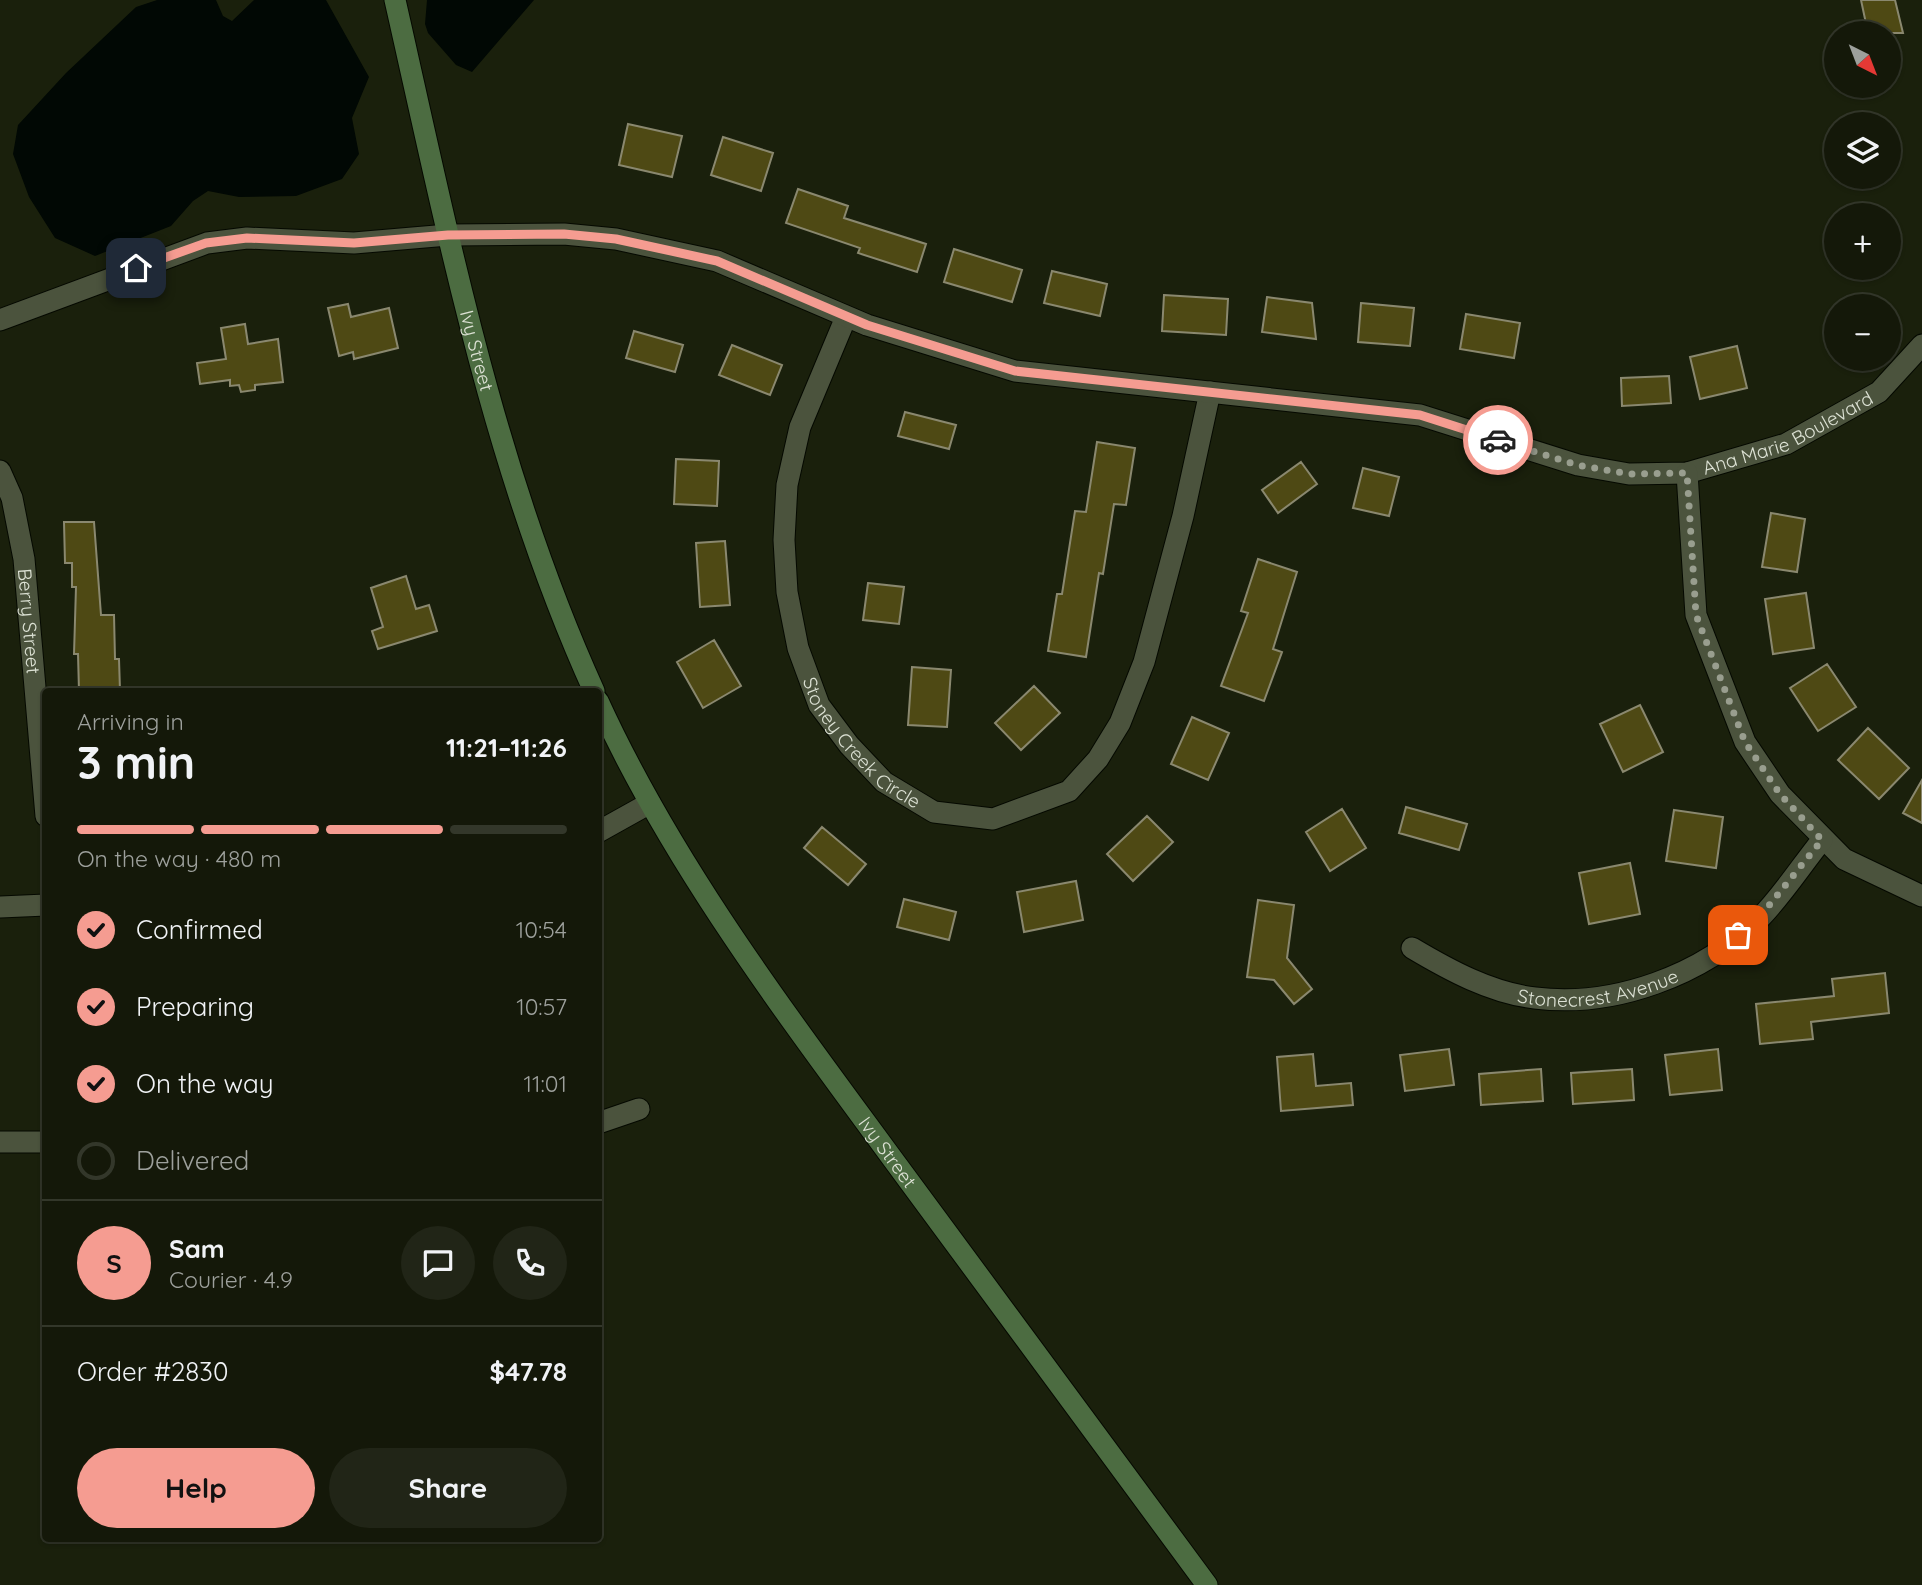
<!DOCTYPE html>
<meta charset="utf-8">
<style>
body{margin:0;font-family:Quicksand,sans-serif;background:#212517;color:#f1f3f6;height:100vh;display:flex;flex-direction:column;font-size:26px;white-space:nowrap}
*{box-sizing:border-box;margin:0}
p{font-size:23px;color:#9da09c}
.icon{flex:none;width:38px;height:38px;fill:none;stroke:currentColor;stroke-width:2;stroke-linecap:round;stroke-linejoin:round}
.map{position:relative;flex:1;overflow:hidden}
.side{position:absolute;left:42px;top:688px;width:560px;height:854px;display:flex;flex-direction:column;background:#141809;border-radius:7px;box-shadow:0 2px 5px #0004,0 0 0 2px #33372a}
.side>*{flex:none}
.needle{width:46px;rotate:138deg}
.controls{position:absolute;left:1824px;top:21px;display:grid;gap:14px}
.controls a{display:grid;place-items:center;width:77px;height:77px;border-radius:50%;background:#141809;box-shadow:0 2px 5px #0004,0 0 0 2px #33372a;font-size:35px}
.pin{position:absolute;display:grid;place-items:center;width:60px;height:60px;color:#fff;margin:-30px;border-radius:14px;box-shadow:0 4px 10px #0006}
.courier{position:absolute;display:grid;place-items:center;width:70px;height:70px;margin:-35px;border:5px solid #f59c91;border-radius:50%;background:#fff;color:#222;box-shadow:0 2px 9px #0007}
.summary em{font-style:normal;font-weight:700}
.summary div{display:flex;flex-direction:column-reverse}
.summary{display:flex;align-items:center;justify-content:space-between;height:119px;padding:0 35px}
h1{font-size:46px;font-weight:700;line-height:52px}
.bar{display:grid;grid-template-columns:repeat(4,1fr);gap:10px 7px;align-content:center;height:84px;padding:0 35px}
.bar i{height:9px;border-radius:5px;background:#33372a}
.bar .on{background:#f59c91}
.bar p{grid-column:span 4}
.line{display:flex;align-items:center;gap:18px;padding:0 35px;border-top:2px solid #33372a}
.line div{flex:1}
.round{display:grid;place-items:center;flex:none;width:74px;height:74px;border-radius:37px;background:#212517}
ol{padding:0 35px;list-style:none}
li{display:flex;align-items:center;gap:21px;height:77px}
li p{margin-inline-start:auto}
li .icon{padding:7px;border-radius:50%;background:#f59c91;color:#111;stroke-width:4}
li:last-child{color:#9da09c}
li i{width:38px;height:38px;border:4px solid #33372a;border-radius:50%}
.primary-button{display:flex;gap:14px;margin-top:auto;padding:14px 35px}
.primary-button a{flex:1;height:80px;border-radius:42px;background:#f59c91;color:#111;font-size:28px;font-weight:700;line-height:80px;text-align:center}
.primary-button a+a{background:#212517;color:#f1f3f6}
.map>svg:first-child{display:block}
.water{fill:#010804}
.building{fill:#4e4914;stroke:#8a886f;stroke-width:2}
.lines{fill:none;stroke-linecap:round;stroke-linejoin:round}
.street-casing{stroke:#050900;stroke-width:23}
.secondary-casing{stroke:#050900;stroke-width:23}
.street{stroke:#4b533d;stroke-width:21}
.secondary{stroke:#4c6c41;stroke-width:21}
.done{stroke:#999e8f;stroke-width:7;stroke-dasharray:0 12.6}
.route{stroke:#f59c91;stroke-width:9}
.labels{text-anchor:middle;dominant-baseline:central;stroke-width:5;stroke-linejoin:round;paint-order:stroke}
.street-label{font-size:19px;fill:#dde2d5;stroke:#1a200c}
</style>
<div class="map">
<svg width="1922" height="1585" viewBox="0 0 1922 1585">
<rect width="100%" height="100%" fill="#1a200c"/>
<path class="water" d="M 157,0 L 216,0 L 223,16 L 232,21 L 254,0 L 326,0 L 369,77 L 352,118 L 359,154 L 342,179 L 296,196 L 239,197 L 208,191 L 193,201 L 171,226 L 95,256 L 55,238 L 29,197 L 13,154 L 18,125 L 66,73 L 136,7 Z
M 427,0 L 534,0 L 472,72 L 456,65 L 428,33 L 425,24 Z"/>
<path class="building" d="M 1861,0 L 1895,0 L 1903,33 L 1868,33 Z
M 628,124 L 682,136 L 672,177 L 619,165 Z
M 723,137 L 773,153 L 761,191 L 711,175 Z
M 798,189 L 848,206 L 844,218 L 926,244 L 917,272 L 858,253 L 860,248 L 786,223 Z
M 954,249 L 1022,270 L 1012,302 L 944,282 Z
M 1052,271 L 1107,284 L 1100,316 L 1044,303 Z
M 1164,295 L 1228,299 L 1226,335 L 1162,331 Z
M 1267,297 L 1312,303 L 1316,339 L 1262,332 Z
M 1361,303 L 1414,308 L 1410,346 L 1358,342 Z
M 348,304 L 351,317 L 389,308 L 398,348 L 354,359 L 353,352 L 339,356 L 328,308 Z
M 1466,314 L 1520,323 L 1514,358 L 1460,349 Z
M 245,324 L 248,344 L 278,339 L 283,382 L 255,385 L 255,390 L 241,392 L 239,385 L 230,386 L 230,380 L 200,384 L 197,363 L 226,359 L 221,328 Z
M 634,331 L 683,345 L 675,372 L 626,358 Z
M 732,345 L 782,365 L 770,395 L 719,375 Z
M 1737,346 L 1747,388 L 1700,399 L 1690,357 Z
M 1669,376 L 1671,403 L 1622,406 L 1621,378 Z
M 905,412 L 956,425 L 949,449 L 898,436 Z
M 1097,442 L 1135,448 L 1126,505 L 1114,504 L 1103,574 L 1099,573 L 1086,657 L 1048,651 L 1057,594 L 1062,594 L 1075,511 L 1086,512 Z
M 676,459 L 719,461 L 717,506 L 674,504 Z
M 1301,462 L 1317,484 L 1278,513 L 1262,490 Z
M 1363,468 L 1399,477 L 1389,516 L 1353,508 Z
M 1771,513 L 1805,519 L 1797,572 L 1762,567 Z
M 64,522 L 94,522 L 101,615 L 114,615 L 115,659 L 119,659 L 120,691 L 79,691 L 78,654 L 74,654 L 76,587 L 72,587 L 72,563 L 65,563 Z
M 725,541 L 730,605 L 700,607 L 696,543 Z
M 1258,559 L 1297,572 L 1273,649 L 1282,652 L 1264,701 L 1221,686 L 1248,613 L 1241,611 Z
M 406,576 L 416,609 L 429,605 L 437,631 L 378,649 L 372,631 L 383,627 L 371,588 Z
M 868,583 L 904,587 L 899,624 L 863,620 Z
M 1806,593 L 1814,648 L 1773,654 L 1765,599 Z
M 714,640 L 741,686 L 703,708 L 677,662 Z
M 1827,664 L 1856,707 L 1818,731 L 1790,688 Z
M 912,667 L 951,670 L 947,727 L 908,725 Z
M 1034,686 L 1060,713 L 1021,750 L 995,723 Z
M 1640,705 L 1663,752 L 1623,772 L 1600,724 Z
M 1192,717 L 1229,733 L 1208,780 L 1171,764 Z
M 1868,728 L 1909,768 L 1879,799 L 1838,760 Z
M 1922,780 L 1922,823 L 1903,813 Z
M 1406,807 L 1467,824 L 1459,850 L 1399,833 Z
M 1342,809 L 1366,848 L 1330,871 L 1306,832 Z
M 1674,810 L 1723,817 L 1716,868 L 1666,861 Z
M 1147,816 L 1173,842 L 1133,881 L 1107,854 Z
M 822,827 L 866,864 L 848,885 L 804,848 Z
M 1630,863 L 1640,914 L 1589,924 L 1579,873 Z
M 1076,881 L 1083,920 L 1024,932 L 1017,892 Z
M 904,899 L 956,912 L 949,940 L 897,927 Z
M 1258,900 L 1294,905 L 1287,958 L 1312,989 L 1294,1004 L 1274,980 L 1247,977 Z
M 1885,973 L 1889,1013 L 1811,1022 L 1813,1039 L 1760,1044 L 1756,1004 L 1834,996 L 1832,979 Z
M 1449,1049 L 1454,1085 L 1405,1091 L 1400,1055 Z
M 1718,1049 L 1722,1090 L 1670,1095 L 1665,1055 Z
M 1313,1054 L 1316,1086 L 1351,1083 L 1353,1105 L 1281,1111 L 1277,1057 Z
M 1541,1069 L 1543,1101 L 1481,1105 L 1479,1074 Z
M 1632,1069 L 1634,1100 L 1573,1104 L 1571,1073 Z"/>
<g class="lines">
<defs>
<g id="street">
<path id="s1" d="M 846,317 L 800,427 L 787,485 L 784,540 L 787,592 L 798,648 L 819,705 L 849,745 L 884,782 L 934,812 L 993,819 L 1069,791 L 1098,759 L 1120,723 L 1144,662 L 1183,516 L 1210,392"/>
<path id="s2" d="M 0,320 L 207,243 L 247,238 L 354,243 L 448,235 L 564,234 L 616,239 L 717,261 L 867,325 L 1015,371 L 1420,415 L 1578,465 L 1629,474 L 1687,473 L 1786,444 L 1879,392 L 1922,345"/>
<path id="s3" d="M 0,471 L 12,498 L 24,559 L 46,816"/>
<path d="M 1687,473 L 1696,615 L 1745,742 L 1780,794 L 1844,859 L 1922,896"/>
<path d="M 598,832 L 650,803"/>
<path d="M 0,907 L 46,905"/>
<path id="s4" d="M 1412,948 C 1449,970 1491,993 1535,998 C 1614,1008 1703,975 1759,919 C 1782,896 1801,866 1822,840"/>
<path d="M 598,1123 L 639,1109"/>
<path d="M 0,1142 L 46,1142"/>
</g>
<g id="secondary">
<path id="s5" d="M 395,0 C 448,234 494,471 594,691"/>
<path id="s6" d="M 598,701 C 672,863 781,1007 886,1150 C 993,1295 1100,1440 1207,1585"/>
</g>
</defs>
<use href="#street" class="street-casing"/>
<use href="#secondary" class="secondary-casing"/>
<use href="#street" class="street"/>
<use href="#secondary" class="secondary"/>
</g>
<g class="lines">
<path class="done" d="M 1498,440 L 1577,465 L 1629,474 L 1687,473 L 1696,615 L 1745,742 L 1780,794 L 1822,840 L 1758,919 L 1738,935"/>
<path class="route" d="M 136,268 L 206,243 L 247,238 L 354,243 L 448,235 L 564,234 L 616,239 L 717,261 L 867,325 L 1015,371 L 1420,415 L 1498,440"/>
</g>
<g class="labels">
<g class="street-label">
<text stroke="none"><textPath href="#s5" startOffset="360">Ivy Street</textPath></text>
<text stroke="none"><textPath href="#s2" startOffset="1844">Ana Marie Boulevard</textPath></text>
<text stroke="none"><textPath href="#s3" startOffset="154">Berry Street</textPath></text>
<text stroke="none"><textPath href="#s1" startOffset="460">Stoney Creek Circle</textPath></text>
<text stroke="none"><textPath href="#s4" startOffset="198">Stonecrest Avenue</textPath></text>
<text stroke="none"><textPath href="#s6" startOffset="537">Ivy Street</textPath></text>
</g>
</g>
</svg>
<div class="controls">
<a><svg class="needle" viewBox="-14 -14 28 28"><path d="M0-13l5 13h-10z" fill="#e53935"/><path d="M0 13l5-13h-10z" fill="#9da09c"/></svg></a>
<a><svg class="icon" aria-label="layers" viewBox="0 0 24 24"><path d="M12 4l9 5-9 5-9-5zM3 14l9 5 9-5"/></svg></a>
<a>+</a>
<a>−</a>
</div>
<div class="pin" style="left:1738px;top:935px;background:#ea580c"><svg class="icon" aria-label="bag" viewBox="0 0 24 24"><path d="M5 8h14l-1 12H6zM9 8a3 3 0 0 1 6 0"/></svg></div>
<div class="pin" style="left:136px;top:268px;background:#1f2937"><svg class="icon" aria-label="home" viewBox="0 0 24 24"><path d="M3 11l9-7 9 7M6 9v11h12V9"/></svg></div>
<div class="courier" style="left:1498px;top:440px"><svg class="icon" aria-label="car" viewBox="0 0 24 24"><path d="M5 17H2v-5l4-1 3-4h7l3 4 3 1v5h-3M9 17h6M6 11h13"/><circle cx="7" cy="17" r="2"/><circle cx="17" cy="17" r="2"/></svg></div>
<section class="side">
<div class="summary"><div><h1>3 min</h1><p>Arriving in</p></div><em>11:21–11:26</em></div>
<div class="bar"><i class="on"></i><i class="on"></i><i class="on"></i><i></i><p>On the way · 480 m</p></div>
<ol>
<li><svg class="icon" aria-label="check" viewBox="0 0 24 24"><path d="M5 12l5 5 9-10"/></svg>Confirmed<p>10:54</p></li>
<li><svg class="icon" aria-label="check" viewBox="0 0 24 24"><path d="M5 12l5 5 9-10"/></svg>Preparing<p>10:57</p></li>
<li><svg class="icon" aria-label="check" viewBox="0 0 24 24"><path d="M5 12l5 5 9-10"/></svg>On the way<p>11:01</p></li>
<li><i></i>Delivered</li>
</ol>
<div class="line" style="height:126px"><b class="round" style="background:#f59c91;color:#111">S</b><div><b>Sam</b><p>Courier · 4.9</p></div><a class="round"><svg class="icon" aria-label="chat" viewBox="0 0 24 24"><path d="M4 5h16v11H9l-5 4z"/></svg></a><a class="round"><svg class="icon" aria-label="phone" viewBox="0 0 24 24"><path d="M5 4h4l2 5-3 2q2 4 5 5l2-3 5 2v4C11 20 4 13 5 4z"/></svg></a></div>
<div class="line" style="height:91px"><div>Order #2830</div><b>$47.78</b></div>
<div class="primary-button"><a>Help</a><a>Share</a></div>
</section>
</div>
